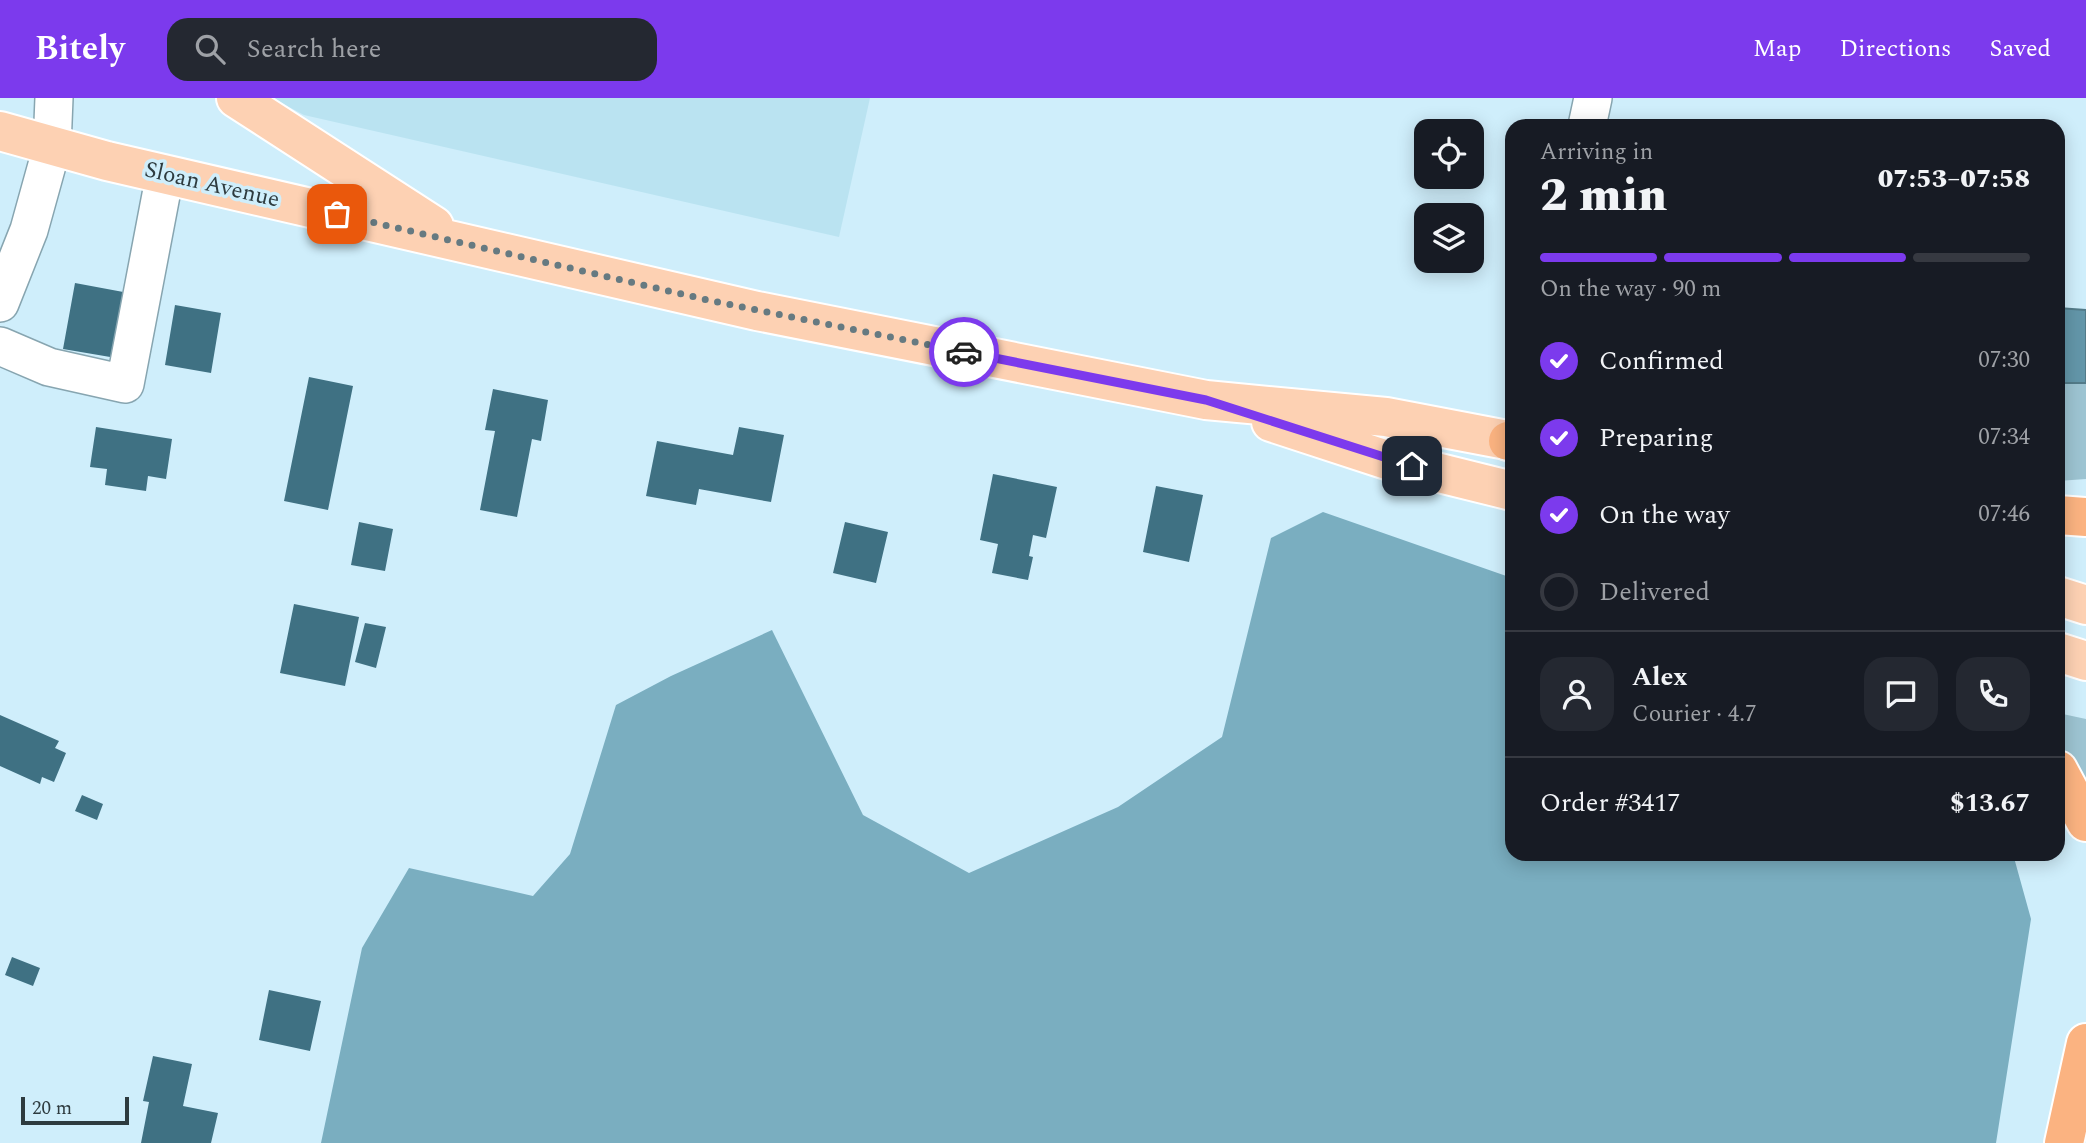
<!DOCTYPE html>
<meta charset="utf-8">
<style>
body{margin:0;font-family:Spectral,serif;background:#242831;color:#f1f3f6;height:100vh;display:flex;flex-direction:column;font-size:26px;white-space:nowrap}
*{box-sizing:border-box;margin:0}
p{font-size:23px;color:#9ea1a6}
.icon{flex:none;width:38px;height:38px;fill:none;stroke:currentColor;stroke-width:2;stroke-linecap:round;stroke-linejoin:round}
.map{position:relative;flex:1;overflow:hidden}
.sheet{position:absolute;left:1505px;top:21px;width:560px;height:742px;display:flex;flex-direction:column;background:#171b24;border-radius:21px;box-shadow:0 4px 18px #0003}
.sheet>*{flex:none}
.fabs{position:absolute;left:1414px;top:21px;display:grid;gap:14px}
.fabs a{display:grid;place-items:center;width:70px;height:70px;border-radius:14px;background:#171b24;box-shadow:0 4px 18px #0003;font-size:35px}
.scale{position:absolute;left:21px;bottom:18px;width:108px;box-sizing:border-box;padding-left:7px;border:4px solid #2e3b3f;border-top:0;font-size:19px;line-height:24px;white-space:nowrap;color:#2e3b3f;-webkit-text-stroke:5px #cfeefb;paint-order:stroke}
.pin{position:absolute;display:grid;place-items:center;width:60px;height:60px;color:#fff;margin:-30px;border-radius:14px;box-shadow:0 4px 10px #0006}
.courier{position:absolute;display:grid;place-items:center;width:70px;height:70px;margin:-35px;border:5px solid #7c3aed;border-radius:50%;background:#fff;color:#222;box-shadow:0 2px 9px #0007}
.summary em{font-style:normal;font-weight:800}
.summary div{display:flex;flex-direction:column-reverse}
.summary{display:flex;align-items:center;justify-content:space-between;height:119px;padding:0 35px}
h1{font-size:46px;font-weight:800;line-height:52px}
.bar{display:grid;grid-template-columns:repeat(4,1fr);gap:10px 7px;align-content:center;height:84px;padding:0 35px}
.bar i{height:9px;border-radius:5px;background:#363941}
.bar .active{background:#7c3aed}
.bar p{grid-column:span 4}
.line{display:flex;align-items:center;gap:18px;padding:0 35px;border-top:2px solid #363941}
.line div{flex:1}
.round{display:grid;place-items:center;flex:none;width:74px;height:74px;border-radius:21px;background:#242831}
ol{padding:0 35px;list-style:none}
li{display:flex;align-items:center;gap:21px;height:77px}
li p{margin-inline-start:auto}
li .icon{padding:7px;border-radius:50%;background:#7c3aed;color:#fff;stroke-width:4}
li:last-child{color:#9ea1a6}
li i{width:38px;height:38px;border:4px solid #363941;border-radius:50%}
header{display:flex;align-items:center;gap:42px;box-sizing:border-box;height:98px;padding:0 35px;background:#7c3aed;color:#fff}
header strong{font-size:33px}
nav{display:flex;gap:38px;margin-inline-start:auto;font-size:24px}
.search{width:490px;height:63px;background:#242831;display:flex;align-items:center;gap:18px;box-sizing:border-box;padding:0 24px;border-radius:21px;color:#9ea1a6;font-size:26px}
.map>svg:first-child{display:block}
.built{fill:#bae3f1}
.green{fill:#9dc4d2}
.forest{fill:#7aaec0}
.water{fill:#6396a9;stroke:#537b89;stroke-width:2}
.building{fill:#3f7183}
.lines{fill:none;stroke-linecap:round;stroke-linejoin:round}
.minor-casing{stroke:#87a5b0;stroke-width:40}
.major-casing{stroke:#fff;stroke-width:42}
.highway-casing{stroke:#fff;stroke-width:42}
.minor{stroke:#fff;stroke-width:37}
.major{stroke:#fdd1b3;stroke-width:38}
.highway{stroke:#fbb381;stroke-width:38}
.done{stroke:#667a81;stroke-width:7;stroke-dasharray:0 12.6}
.route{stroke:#7c3aed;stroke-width:9}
.labels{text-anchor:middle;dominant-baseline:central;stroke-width:7;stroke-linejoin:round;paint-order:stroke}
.street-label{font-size:23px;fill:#2e3b3f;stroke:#cfeefb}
</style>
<header>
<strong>Bitely</strong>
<div class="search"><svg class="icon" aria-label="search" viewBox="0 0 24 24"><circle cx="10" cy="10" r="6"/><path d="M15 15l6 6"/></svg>Search here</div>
<nav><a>Map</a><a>Directions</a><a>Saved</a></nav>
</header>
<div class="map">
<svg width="2086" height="1045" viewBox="0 0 2086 1045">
<rect width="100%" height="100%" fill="#cfeefb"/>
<path class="built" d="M 272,0 L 870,0 L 839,139 L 304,17 Z"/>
<path class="green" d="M 2058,285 L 2086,285 L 2086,381 L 2058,383 Z
M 2058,615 L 2086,621 L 2086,687 L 2058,643 Z"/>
<path class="forest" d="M 1323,414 L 1512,480 L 1512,756 L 2013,756 L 2031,821 L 1996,1045 L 321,1045 L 362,850 L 409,770 L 533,798 L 570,756 L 616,607 L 671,578 L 772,532 L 863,717 L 969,775 L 1118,709 L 1222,639 L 1271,440 Z"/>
<path class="water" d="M 2058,210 L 2086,212 L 2086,285 L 2058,285 Z"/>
<path class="building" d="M 75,185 L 134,196 L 122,261 L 63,251 Z
M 175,207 L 221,215 L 211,275 L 165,267 Z
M 309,279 L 353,288 L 328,412 L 284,403 Z
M 493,291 L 548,302 L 541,343 L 532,341 L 517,419 L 480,412 L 495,333 L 485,332 Z
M 96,329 L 172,341 L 166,381 L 148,378 L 146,393 L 105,387 L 107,371 L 90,369 Z
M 739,329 L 784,337 L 771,404 L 699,391 L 696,407 L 646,398 L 657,343 L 733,357 Z
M 993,376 L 1057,389 L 1046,440 L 1033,437 L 1029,458 L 1033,459 L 1028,482 L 992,475 L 998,446 L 980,442 Z
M 1156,388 L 1203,397 L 1189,464 L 1143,454 Z
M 359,424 L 393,431 L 385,473 L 351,467 Z
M 845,424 L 888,434 L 876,485 L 833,475 Z
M 294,506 L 359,519 L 345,588 L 280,575 Z
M 365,525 L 386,529 L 376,570 L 355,564 Z
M 0,617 L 59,643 L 55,650 L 66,655 L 54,684 L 42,679 L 40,686 L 0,668 Z
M 82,697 L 103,706 L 97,722 L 75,713 Z
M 12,859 L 40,870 L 33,888 L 5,877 Z
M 269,892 L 321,903 L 310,953 L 259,942 Z
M 153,958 L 192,966 L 183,1008 L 218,1015 L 211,1045 L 141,1045 L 149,1004 L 143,1003 Z"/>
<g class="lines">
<defs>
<path id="minor" d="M 1587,28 L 1593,0
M 0,205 L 29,132 L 52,49 L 54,0
M 0,248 L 49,269 L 125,286 L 165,76"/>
<path id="major" d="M 236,0 L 434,128
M 0,33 L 107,63 L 757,213 L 1206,302 L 1386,319 L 1512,343
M 1271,324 L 1387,362 L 1512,393
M 2058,498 L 2086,507
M 2058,554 L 2086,563"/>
<path id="highway" d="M 1508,343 L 1512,343
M 2058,417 L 2086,419
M 2058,672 L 2086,724
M 2064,1045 L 2086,945"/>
</defs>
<use href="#minor" class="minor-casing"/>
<use href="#major" class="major-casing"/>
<use href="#highway" class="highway-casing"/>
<use href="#minor" class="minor"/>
<use href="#major" class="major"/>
<use href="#highway" class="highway"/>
</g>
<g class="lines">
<path class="done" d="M 337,116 L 712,203 L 964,254"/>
<path class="route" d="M 964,254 L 1206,302 L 1412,368"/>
</g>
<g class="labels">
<g class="street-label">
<text transform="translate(212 87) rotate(13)">Sloan Avenue</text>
</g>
</g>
</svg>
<div class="fabs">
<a><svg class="icon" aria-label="locate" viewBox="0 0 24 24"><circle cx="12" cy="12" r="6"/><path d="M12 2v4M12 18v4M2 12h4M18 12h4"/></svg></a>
<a><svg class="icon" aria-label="layers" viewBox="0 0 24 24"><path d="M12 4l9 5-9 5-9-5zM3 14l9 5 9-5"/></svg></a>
</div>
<div class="scale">20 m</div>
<div class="pin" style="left:337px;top:116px;background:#ea580c"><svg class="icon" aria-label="bag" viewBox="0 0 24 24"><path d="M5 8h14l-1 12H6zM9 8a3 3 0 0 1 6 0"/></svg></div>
<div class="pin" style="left:1412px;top:368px;background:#1f2937"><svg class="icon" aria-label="home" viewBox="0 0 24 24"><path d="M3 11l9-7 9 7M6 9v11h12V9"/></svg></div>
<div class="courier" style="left:964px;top:254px"><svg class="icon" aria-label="car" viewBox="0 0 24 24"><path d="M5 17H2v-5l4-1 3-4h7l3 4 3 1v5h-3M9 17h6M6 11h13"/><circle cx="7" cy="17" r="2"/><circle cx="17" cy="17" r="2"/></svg></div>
<section class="sheet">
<div class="summary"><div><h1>2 min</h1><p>Arriving in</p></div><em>07:53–07:58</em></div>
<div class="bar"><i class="active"></i><i class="active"></i><i class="active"></i><i></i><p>On the way · 90 m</p></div>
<ol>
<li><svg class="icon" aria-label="check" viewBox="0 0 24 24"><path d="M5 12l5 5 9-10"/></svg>Confirmed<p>07:30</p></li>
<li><svg class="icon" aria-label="check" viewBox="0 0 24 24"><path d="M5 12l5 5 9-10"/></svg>Preparing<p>07:34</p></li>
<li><svg class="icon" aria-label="check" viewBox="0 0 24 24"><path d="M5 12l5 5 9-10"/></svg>On the way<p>07:46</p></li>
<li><i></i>Delivered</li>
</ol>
<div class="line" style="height:126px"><a class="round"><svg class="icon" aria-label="person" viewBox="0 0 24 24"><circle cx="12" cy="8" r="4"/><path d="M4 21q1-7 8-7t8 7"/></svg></a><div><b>Alex</b><p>Courier · 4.7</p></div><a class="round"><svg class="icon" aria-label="chat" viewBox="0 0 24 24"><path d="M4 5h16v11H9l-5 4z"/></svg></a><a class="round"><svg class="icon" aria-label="phone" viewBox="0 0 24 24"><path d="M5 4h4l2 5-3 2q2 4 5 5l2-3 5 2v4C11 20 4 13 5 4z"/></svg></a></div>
<div class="line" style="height:91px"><div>Order #3417</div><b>$13.67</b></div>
</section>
</div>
